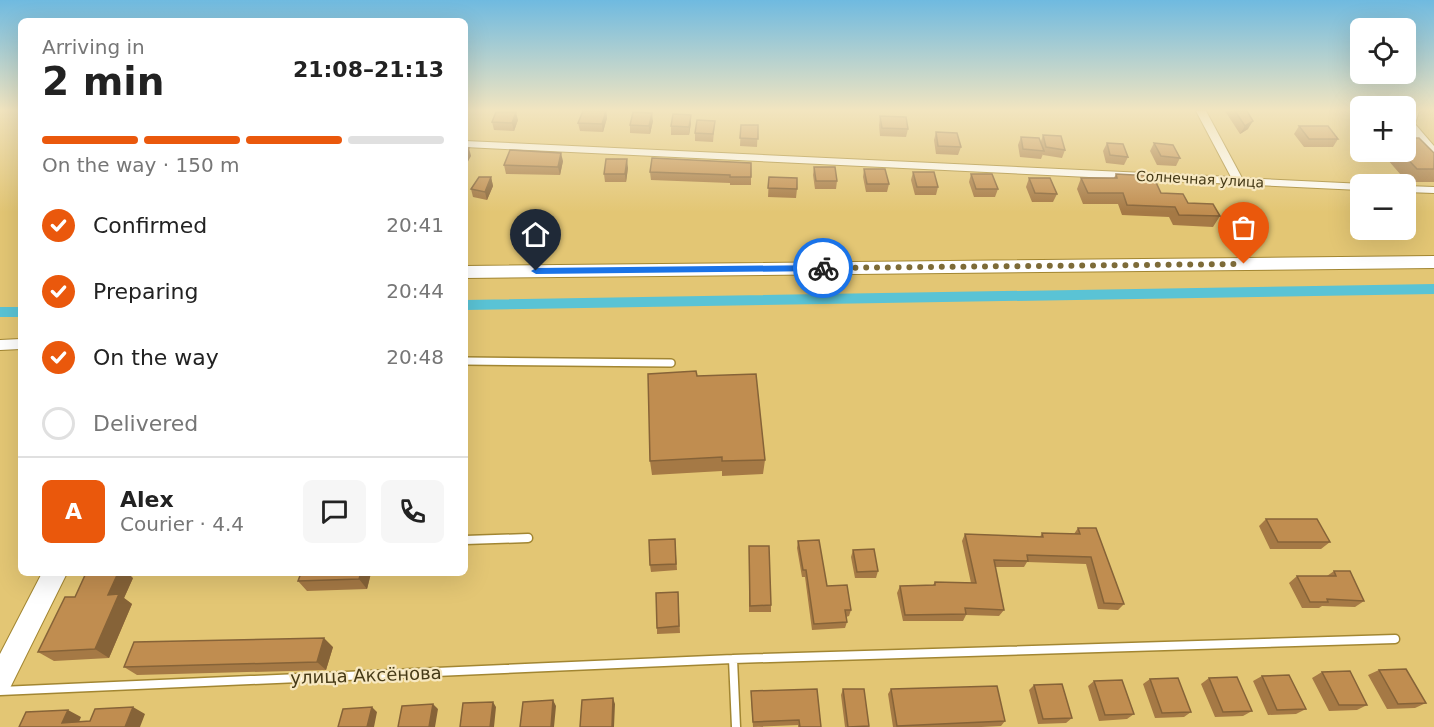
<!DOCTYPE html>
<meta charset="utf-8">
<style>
body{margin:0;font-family:"DejaVu Sans",sans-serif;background:#f6f6f6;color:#222;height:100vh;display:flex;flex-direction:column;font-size:22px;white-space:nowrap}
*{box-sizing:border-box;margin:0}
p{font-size:20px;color:#767676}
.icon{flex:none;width:33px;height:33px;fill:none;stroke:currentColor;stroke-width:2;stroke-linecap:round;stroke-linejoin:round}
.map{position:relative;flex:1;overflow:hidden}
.details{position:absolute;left:18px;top:18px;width:450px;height:558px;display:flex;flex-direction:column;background:#fff;border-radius:9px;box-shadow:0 6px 24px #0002}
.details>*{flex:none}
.fabs{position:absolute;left:1350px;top:18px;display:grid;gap:12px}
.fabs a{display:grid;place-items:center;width:66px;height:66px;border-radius:9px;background:#fff;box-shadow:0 6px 24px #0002;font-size:30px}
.pin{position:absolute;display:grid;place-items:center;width:51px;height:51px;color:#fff;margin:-62px -26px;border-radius:50% 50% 50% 0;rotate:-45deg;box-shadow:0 0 6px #0007}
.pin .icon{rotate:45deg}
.courier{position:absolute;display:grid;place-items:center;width:60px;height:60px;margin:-30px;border:4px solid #1a73e8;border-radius:50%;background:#fff;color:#222;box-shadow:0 2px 8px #0007}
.overview em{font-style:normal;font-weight:600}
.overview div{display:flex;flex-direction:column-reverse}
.overview{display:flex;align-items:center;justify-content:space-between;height:102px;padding:0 24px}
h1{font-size:39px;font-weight:600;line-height:45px}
.bar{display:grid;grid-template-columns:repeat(4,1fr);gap:9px 6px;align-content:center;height:72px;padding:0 24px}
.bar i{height:8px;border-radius:4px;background:#e0e0e0}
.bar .selected{background:#ea580c}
.bar p{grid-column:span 4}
.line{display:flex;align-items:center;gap:15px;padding:0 24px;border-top:2px solid #e0e0e0}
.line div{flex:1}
.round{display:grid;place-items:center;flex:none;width:63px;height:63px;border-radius:9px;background:#f6f6f6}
ol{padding:0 24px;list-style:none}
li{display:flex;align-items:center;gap:18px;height:66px}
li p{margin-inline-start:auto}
li .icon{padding:6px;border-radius:50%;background:#ea580c;color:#fff;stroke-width:4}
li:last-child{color:#767676}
li i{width:33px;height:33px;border:3px solid #e0e0e0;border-radius:50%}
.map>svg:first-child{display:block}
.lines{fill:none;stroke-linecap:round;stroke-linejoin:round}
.canal{fill:#5ac3d5;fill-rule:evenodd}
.lane-far1-casing{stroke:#a28632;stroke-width:10}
.lane-casing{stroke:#a28632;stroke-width:11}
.street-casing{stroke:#a28632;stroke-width:2}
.secondary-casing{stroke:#a28632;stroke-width:2}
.lane-far1{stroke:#fff;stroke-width:7}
.lane{stroke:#fff;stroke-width:8}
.street{fill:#fff;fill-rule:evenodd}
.secondary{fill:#fff;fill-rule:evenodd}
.wall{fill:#a57945}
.shaded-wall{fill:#866338}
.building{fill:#c08d50;stroke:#866338;stroke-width:1.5}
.route{fill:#1a73e8}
.done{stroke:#7d6b38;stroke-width:6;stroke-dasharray:0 10.8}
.labels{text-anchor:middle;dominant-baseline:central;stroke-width:4.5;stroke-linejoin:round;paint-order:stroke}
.far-street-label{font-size:14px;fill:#463a17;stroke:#f7e8c1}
.near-street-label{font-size:18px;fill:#463a17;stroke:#f7e8c1}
</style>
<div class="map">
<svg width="1434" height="727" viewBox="0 0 1434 727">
<rect width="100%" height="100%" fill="#e3c674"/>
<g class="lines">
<path class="canal" d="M 1434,284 L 1434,294 L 465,310 L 465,300 Z
M 0,307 L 21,307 L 21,317 L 0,317 Z"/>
<defs>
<path id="lane-far1" d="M 465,361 L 671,363"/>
<path id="lane" d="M 465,540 L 528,538
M 0,691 L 733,659
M 736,727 L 733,659 L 1395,639"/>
<path id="street" d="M 1196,111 L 1206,111 L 1242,178 L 1364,184 L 1360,184 L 1360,190 L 465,147 L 465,141 L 1231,177 Z
M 1409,111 L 1419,111 L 1415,124 L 1434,146 L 1434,156 L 1430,155 L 1406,125 Z
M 1406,186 L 1434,187 L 1434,193 L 1406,192 Z
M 21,339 L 21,349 L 0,350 L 0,340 Z"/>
<path id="secondary" d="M 1434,256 L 1434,268 L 465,278 L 465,266 Z
M 42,573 L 67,573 L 9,690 L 0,694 L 0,654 Z"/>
</defs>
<use href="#lane-far1" class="lane-far1-casing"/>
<use href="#lane" class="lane-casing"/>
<use href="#street" class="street-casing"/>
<use href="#secondary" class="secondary-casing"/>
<use href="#lane-far1" class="lane-far1"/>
<use href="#lane" class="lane"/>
<use href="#street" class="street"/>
<use href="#secondary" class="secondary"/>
</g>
<path class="wall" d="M 606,111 L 607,118 L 603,132 L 580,131 L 578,123 Z
M 1225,111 L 1247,111 L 1248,129 L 1240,134 Z
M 880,116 L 908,129 L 906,137 L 880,136 L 879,125 Z
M 518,120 L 514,131 L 494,130 L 492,122 Z
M 653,121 L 650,134 L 630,133 L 630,125 Z
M 715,121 L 713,142 L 695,141 L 695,133 Z
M 691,123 L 689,135 L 671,135 L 671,126 Z
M 741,125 L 758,125 L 757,147 L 740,146 Z
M 1299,126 L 1338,139 L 1333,147 L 1304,147 L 1294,134 Z
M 936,132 L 961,147 L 958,155 L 936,154 L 934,140 Z
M 1043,135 L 1065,150 L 1062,158 L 1043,155 L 1043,154 L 1041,159 L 1020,157 L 1018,145 L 1021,137 L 1041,141 Z
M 1107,143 L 1128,157 L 1124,165 L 1106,163 L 1103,151 Z
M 1154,143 L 1180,158 L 1176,166 L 1157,165 L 1150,151 Z
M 1381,152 L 1406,152 L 1434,153 L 1434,182 L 1407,182 Z
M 652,158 L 751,177 L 751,185 L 730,185 L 730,183 L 651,180 L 650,172 Z
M 563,161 L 560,175 L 506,174 L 504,165 Z
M 814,167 L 837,181 L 836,189 L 815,189 L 813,175 Z
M 628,168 L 626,182 L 605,182 L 604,174 Z
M 864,169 L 889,184 L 887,192 L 866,192 L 863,177 Z
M 913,172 L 938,187 L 936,195 L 915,195 L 911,180 Z
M 971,174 L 998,189 L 995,197 L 974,197 L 969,182 Z
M 1116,174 L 1161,193 L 1220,216 L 1213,227 L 1173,225 L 1169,217 L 1122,215 L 1118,204 L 1083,204 L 1077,189 L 1081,178 L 1114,178 Z
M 491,177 L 493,186 L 487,200 L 473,197 L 471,189 Z
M 769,177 L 797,189 L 796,198 L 768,197 Z
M 1029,178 L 1057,194 L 1053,202 L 1032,202 L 1026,187 Z
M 697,376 L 765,460 L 763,474 L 722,476 L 722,471 L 652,475 L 650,461 Z
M 1266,519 L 1330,542 L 1321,549 L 1270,549 L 1259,526 Z
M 1078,528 L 1124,604 L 1118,610 L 1098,609 L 1086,564 L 1027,562 L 1024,567 L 995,567 L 1004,610 L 999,616 L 966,615 L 963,621 L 903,621 L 897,593 L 900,586 L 933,585 L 935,582 L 971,583 L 962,541 L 965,534 L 1040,537 L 1042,533 L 1074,534 Z
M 675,539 L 677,570 L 651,572 L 650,565 Z
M 798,541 L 827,586 L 851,610 L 849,616 L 846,617 L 847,622 L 845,628 L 812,630 L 805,577 L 802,577 L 797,548 Z
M 749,546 L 771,605 L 771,612 L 749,612 Z
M 853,550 L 878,571 L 876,578 L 855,578 L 851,557 Z
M 1334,571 L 1364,601 L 1355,607 L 1322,606 L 1319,608 L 1302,608 L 1289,583 L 1297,576 L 1327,576 Z
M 301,573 L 371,573 L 367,589 L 307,591 L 298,581 Z
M 133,578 L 124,598 L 132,604 L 109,658 L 54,661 L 38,652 L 75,597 Z
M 678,592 L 680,633 L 657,634 L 657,628 Z
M 333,647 L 326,670 L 137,675 L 124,667 Z
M 1379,670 L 1426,703 L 1415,708 L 1387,709 L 1368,675 Z
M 1322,672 L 1367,705 L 1357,710 L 1329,711 L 1312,678 Z
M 1262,676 L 1306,709 L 1296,714 L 1268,715 L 1253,681 Z
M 1209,678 L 1252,711 L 1243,716 L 1215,717 L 1201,684 Z
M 1150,679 L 1191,712 L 1184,717 L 1155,718 L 1143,684 Z
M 1094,681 L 1134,714 L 1127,719 L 1099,721 L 1088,686 Z
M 1034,685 L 1072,718 L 1066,723 L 1038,724 L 1029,690 Z
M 843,689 L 869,726 L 869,727 L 845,727 L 841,695 Z
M 891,689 L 1005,721 L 1001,726 L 981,727 L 893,727 L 888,694 Z
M 751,691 L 821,727 L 798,727 L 798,725 L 753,727 L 751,697 Z"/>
<path class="shaded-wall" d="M 606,111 L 607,118 L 603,132 L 602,124 Z
M 516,112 L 518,120 L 514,131 L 512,123 Z
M 652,113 L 653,121 L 650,134 L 649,126 Z
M 691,115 L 691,123 L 689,135 L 689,127 Z
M 1253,121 L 1248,129 L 1240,134 L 1245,126 Z
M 469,148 L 471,156 L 465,167 L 465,154 Z
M 561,153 L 563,161 L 560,175 L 558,167 Z
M 627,159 L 628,168 L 626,182 L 625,174 Z
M 491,177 L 493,186 L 487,200 L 485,192 Z
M 118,573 L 128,573 L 133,578 L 124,598 L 132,604 L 109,658 L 95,649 L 108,595 Z
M 361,573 L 371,573 L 367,589 L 359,579 Z
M 324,638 L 333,647 L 326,670 L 317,662 Z
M 613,698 L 615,704 L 614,727 L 612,727 Z
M 553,700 L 556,706 L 554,727 L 551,727 Z
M 493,702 L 496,707 L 494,727 L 490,727 Z
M 433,704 L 438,709 L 435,727 L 429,727 Z
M 133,707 L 145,714 L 140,727 L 125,727 Z
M 372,707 L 377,712 L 374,727 L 367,727 Z
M 68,710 L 81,717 L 77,727 L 62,723 Z"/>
<path class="building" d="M 583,111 L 606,111 L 602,124 L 578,123 Z
M 1235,111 L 1247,111 L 1253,121 L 1245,126 Z
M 496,112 L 516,112 L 512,123 L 492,122 Z
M 633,112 L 652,113 L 649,126 L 630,125 Z
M 673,114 L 691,115 L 689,127 L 671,126 Z
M 880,116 L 906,117 L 908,129 L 882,128 Z
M 697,120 L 715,121 L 713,134 L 695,133 Z
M 741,125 L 758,125 L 758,139 L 740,138 Z
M 1299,126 L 1328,126 L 1338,139 L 1309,139 Z
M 936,132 L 957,133 L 961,147 L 938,146 Z
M 1043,135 L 1061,136 L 1065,150 L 1046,147 Z
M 1021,137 L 1039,138 L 1044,151 L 1023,149 Z
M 1406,138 L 1419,138 L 1434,153 L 1434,169 L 1417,169 L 1401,152 L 1406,152 Z
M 1107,143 L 1123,144 L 1128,157 L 1110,155 Z
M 1154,143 L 1173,145 L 1180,158 L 1161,156 Z
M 465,148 L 469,148 L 465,154 Z
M 510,150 L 561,153 L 558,167 L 504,165 Z
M 652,158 L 751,163 L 751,177 L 730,177 L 730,175 L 650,172 Z
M 606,159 L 627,159 L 625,174 L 604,174 Z
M 814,167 L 835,167 L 837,181 L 816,181 Z
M 864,169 L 885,169 L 889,184 L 867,184 Z
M 913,172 L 934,172 L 938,187 L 917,187 Z
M 971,174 L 992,174 L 998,189 L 976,189 Z
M 1116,174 L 1153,176 L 1161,193 L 1183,194 L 1188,203 L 1213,204 L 1220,216 L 1179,215 L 1175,207 L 1127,205 L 1123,193 L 1088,193 L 1081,178 L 1117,178 Z
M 479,177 L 491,177 L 485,192 L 471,189 Z
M 769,177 L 797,178 L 797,189 L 768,188 Z
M 1029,178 L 1050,178 L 1057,194 L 1035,193 Z
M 696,371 L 697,376 L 756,374 L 765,460 L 722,461 L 722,457 L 650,461 L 648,374 Z
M 1266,519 L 1317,519 L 1330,542 L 1278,542 Z
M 1078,528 L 1096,528 L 1124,604 L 1104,603 L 1091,557 L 1027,555 L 1028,561 L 994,560 L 1004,610 L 965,608 L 966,614 L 905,615 L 900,586 L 935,585 L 935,582 L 976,583 L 965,534 L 1043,537 L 1042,533 L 1080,534 Z
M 675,539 L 676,564 L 650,565 L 649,540 Z
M 819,540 L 827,586 L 847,585 L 851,610 L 845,610 L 847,622 L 814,624 L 806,570 L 803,570 L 798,541 Z
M 749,546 L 769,546 L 771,605 L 750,606 Z
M 874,549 L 878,571 L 857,572 L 853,550 Z
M 1334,571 L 1350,571 L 1364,601 L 1327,599 L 1328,602 L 1310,602 L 1297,576 L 1336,576 Z
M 86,573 L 118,573 L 108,595 L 119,594 L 95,649 L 38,652 L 65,597 L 75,597 Z
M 301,573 L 361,573 L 359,579 L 298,581 Z
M 678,592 L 679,626 L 657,628 L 656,593 Z
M 324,638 L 317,662 L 124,667 L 134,642 Z
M 1406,669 L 1426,703 L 1398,704 L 1379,670 Z
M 1350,671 L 1367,705 L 1339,705 L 1322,672 Z
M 1289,675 L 1306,709 L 1277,710 L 1262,676 Z
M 1237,677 L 1252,711 L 1223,712 L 1209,678 Z
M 1178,678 L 1191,712 L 1162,713 L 1150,679 Z
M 1122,680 L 1134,714 L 1105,715 L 1094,681 Z
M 1062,684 L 1072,718 L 1043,719 L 1034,685 Z
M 997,686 L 1005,721 L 897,726 L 891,689 Z
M 817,689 L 821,727 L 800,727 L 799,720 L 753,722 L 751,691 Z
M 843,689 L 864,689 L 869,726 L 848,727 Z
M 613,698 L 612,727 L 580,727 L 582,700 Z
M 553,700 L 551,727 L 520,727 L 523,702 Z
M 493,702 L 490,727 L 460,727 L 463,703 Z
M 433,704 L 429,727 L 398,727 L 402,706 Z
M 133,707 L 125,727 L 19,727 L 26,712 L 68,710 L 62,723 L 90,721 L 95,709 Z
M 372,707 L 367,727 L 338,727 L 343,709 Z"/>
<linearGradient id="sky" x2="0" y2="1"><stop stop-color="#6fbae0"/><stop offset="0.52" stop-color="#f2e5c0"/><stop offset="1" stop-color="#f2e5c0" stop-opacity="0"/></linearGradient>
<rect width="1434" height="212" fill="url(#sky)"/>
<path class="route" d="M 823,265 L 827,268 L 823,271 L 536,274 L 531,271 L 536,268 Z"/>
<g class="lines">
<path class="done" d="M 823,268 L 1244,264"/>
</g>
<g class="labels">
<g class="far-street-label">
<text transform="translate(1200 179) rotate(3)">Солнечная улица</text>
</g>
<g class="near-street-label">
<text transform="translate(366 675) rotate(-2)">улица Аксёнова</text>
</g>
</g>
</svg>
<div class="fabs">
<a><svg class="icon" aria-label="locate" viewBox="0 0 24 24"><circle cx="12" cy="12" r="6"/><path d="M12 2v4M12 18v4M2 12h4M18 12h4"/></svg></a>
<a>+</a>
<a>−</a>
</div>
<div class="pin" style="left:1244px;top:264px;background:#ea580c"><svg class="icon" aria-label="bag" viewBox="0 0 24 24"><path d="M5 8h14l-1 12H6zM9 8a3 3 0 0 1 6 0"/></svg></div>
<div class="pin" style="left:536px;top:271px;background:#1f2937"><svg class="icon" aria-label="home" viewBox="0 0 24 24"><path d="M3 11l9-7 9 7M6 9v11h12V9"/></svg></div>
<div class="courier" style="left:823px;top:268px"><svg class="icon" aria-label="bike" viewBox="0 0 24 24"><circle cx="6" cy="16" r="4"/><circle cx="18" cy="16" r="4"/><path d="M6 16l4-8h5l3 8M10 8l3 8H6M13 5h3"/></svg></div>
<section class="details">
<div class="overview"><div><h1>2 min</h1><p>Arriving in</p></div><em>21:08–21:13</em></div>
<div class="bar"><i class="selected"></i><i class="selected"></i><i class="selected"></i><i></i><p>On the way · 150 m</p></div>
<ol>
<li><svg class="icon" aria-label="check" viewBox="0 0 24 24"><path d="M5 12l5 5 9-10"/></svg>Confirmed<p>20:41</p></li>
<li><svg class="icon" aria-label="check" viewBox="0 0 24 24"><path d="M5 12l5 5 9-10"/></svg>Preparing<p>20:44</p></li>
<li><svg class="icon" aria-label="check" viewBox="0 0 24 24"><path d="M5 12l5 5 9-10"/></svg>On the way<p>20:48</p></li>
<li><i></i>Delivered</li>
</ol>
<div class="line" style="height:108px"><b class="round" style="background:#ea580c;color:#fff">A</b><div><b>Alex</b><p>Courier · 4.4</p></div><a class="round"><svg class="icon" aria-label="chat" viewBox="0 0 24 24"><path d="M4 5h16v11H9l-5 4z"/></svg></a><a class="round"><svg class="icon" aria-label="phone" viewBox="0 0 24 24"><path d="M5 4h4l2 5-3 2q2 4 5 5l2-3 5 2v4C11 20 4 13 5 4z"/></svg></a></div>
</section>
</div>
